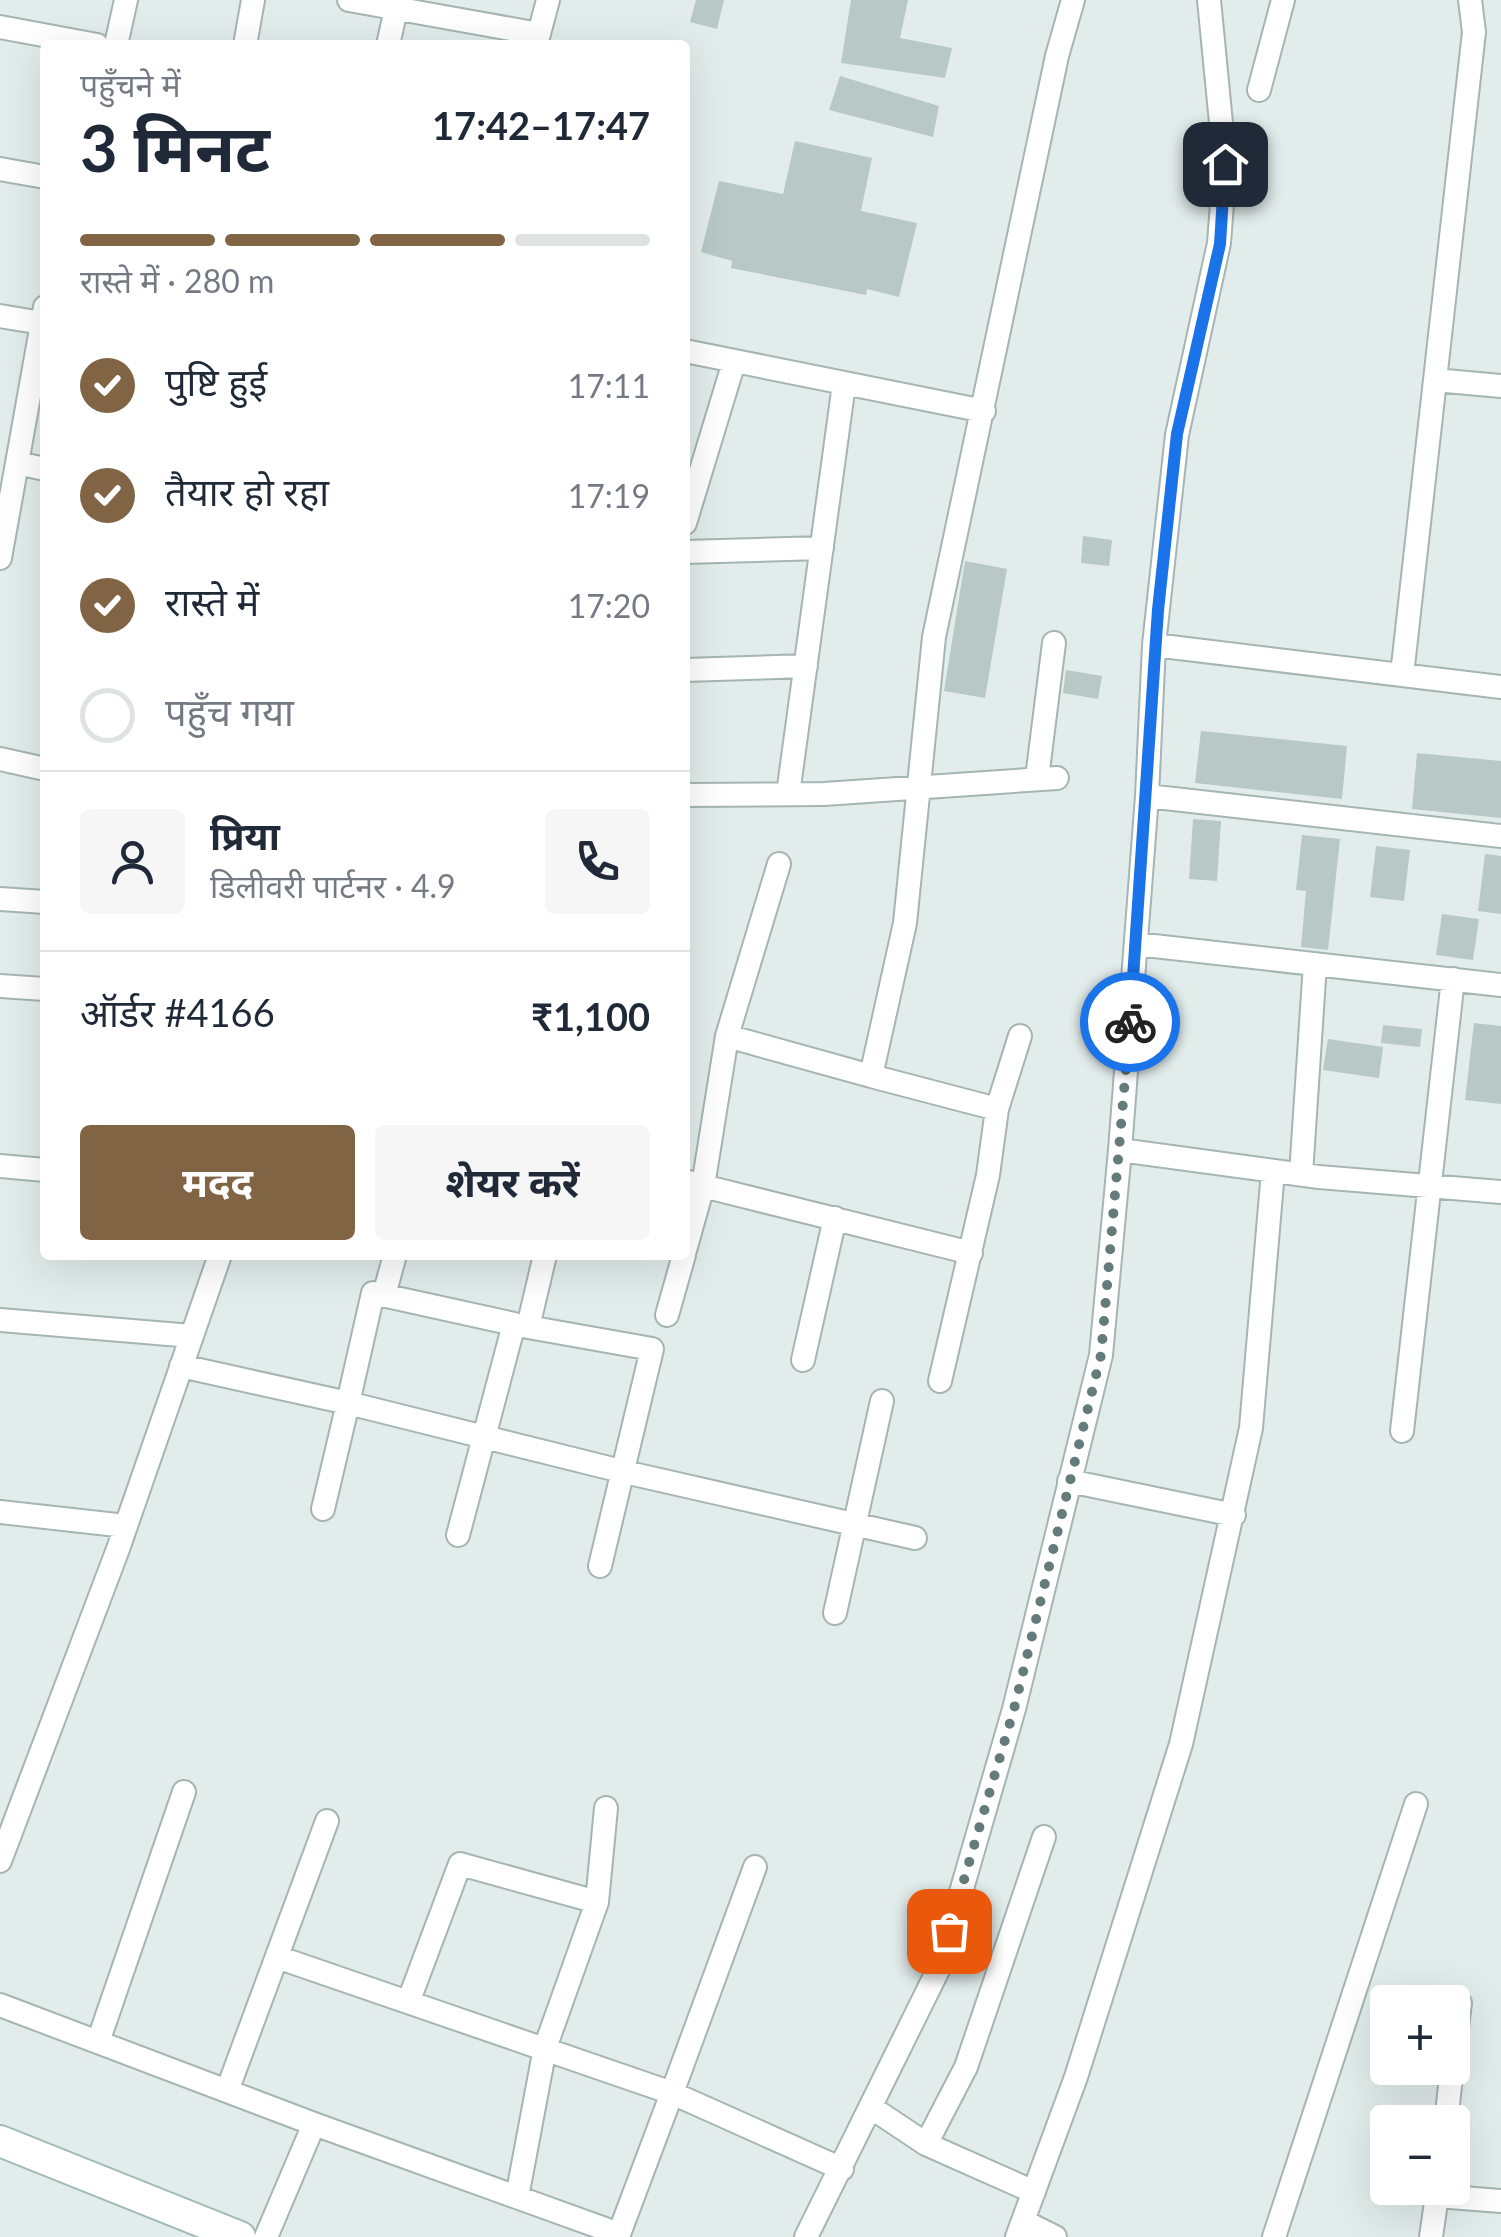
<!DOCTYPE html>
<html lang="hi">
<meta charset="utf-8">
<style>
body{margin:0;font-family:Lato,"Noto Sans Devanagari",sans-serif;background:#f6f6f7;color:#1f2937;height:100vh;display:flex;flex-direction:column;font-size:38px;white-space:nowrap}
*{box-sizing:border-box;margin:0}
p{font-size:32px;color:#747a83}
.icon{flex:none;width:55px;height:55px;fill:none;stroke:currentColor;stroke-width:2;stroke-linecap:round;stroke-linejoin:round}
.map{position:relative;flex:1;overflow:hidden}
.sheet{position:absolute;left:40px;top:40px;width:650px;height:1220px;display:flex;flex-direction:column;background:#fff;border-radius:10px;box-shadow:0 10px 40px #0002}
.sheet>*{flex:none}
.controls{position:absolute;left:1370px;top:1985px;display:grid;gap:20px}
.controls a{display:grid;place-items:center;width:100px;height:100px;border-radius:10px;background:#fff;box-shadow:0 10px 40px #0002;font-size:50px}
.pin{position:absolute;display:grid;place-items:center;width:85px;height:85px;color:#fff;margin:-42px;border-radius:20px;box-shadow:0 5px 15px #0006}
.courier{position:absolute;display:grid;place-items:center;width:100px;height:100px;margin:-50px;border:8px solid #1a73e8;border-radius:50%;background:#fff;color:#222;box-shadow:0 2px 12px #0007}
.summary em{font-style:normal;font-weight:700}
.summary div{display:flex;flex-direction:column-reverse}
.summary{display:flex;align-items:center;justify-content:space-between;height:170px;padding:0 40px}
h1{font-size:65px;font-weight:700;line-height:75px}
.bar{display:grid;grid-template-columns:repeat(4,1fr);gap:15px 10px;align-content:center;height:120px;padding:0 40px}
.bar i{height:12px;border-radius:8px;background:#e0e1e3}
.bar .selected{background:#816444}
.bar p{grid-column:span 4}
.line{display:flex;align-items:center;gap:25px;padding:0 40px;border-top:2px solid #e0e1e3}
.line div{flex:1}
.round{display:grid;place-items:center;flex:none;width:105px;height:105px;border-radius:10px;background:#f6f6f7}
ol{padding:0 40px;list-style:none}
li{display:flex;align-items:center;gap:30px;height:110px}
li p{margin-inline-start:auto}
li .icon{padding:10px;border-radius:50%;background:#816444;color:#fff;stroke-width:4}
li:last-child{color:#747a83}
li i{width:55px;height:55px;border:5px solid #e0e1e3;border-radius:50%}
.action{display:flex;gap:20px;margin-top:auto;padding:20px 40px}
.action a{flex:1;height:115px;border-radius:10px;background:#816444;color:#fff;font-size:40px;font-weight:700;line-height:115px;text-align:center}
.action a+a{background:#f6f6f7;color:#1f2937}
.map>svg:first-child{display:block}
.building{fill:#b7c8c5}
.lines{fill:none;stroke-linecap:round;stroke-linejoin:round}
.minor-casing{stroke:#a4b5b4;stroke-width:26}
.secondary-casing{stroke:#a0b9b7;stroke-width:34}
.minor{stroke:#fff;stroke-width:22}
.secondary{stroke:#fff;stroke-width:30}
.done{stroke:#657b7b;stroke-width:10;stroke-dasharray:0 18}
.route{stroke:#1a73e8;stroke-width:12}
</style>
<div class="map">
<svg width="1501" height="2237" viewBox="0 0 1501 2237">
<rect width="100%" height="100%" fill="#e2edeb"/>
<path class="building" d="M 696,0 L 724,0 L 717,29 L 690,22 Z
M 851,0 L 908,0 L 900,38 L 952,48 L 945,78 L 841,63 Z
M 840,76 L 939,106 L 933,137 L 829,110 Z
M 795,141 L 872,158 L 861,211 L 917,223 L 899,297 L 867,289 L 866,295 L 731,268 L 732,261 L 701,252 L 719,181 L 783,194 Z
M 1083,536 L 1112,540 L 1109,566 L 1081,563 Z
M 965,561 L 1007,569 L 985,698 L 944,691 Z
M 1066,670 L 1102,676 L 1098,699 L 1063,693 Z
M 1201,731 L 1347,746 L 1342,799 L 1195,783 Z
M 1417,753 L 1501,761 L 1501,818 L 1412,809 Z
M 1193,819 L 1221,821 L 1217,881 L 1189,879 Z
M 1302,835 L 1340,839 L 1328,950 L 1301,947 L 1306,891 L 1296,890 Z
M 1376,846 L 1410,850 L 1404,901 L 1370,897 Z
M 1485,854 L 1501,856 L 1501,914 L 1478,911 Z
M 1442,914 L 1479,919 L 1473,960 L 1436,955 Z
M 1474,1023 L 1501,1026 L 1501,1104 L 1465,1100 Z
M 1383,1025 L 1422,1029 L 1420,1047 L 1381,1043 Z
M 1328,1039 L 1383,1047 L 1379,1078 L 1323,1070 Z"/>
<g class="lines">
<defs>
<path id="minor" d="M 349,0 L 539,34
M 1470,0 L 1474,32 L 1435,380 L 1501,386
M 0,27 L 97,45
M 116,45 L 126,0
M 245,45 L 253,0
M 388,45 L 398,0
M 536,45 L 548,0
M 1259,90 L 1283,0
M 0,169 L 45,177
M 0,316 L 42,323
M 685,351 L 984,411
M 17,463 L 45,469
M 685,523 L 734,362
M 685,552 L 822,548
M 0,558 L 45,307
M 1154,645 L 1501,687
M 685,670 L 806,666
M 1402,675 L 1435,380
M 0,759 L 45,769
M 1037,778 L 1054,643
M 788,794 L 844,384
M 685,795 L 824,794 L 1057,778
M 1147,796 L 1154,645 L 1177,435 L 1219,243 L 1225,164 L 1209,0
M 1501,836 L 1147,796 L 1120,1150 L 1319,1177 L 1501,1192
M 0,899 L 45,902
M 1136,944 L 1501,985
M 0,986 L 45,989
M 727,1036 L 871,1076 L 905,923 L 934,637 L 1057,56 L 1073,0
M 871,1076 L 997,1109 L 1020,1036
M 0,1166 L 45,1170
M 1301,1174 L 1315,964
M 685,1181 L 703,1186 L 727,1036 L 779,864
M 685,1250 L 703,1186 L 971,1253
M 384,1295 L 395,1255
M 667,1315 L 684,1255
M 0,1320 L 192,1336
M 517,1325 L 528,1327 L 545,1255
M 528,1327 L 652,1349 L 600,1566
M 803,1360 L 835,1218
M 181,1366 L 348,1403 L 323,1509
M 940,1381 L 988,1175 L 997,1109
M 1402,1431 L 1453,979
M 1069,1481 L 1234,1515
M 0,1512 L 126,1526
M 458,1535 L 514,1324 L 373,1293 L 348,1403 L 621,1471 L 629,1473 L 915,1538
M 835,1613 L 882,1401
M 0,1861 L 118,1549 L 220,1255
M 755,1867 L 672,2093 L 842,2169
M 277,1957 L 672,2093 L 619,2234 L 314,2124
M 409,2000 L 460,1864 L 597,1902 L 606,1808
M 0,2005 L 314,2124 L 266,2237
M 98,2042 L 184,1792
M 1452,2067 L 1460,2003
M 227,2091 L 327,1821
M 872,2108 L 926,2144 L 1034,2192
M 1446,2122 L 1452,2068
M 926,2144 L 966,2067 L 1044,1837
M 1437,2196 L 1501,2201
M 517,2197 L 545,2048 L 597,1902
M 1023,2221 L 1055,2237
M 806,2237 L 939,1968 L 1014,1709 L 1101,1355 L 1120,1150
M 1017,2237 L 1076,2077 L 1181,1744 L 1251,1428 L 1273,1171
M 1274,2237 L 1416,1804
M 1431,2237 L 1438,2188"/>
<path id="secondary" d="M 0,2141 L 240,2237"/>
</defs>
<use href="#minor" class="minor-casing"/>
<use href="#secondary" class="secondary-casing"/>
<use href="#minor" class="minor"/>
<use href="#secondary" class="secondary"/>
</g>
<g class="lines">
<path class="done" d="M 949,1931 L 1014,1709 L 1101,1355 L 1130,1022"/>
<path class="route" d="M 1130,1022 L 1158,610 L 1177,434 L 1220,244 L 1225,164"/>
</g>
</svg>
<div class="controls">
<a>+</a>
<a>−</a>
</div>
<div class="pin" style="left:949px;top:1931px;background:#ea580c"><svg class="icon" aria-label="bag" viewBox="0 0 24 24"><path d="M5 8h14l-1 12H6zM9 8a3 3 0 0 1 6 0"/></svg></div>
<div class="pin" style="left:1225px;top:164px;background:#1f2937"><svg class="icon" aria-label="home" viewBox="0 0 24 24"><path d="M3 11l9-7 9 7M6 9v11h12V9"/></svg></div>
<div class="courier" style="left:1130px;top:1022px"><svg class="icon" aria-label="bike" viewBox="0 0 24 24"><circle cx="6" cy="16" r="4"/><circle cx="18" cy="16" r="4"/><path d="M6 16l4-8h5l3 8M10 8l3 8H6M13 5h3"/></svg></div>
<section class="sheet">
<div class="summary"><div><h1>3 मिनट</h1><p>पहुँचने में</p></div><em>17:42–17:47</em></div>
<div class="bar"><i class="selected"></i><i class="selected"></i><i class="selected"></i><i></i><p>रास्ते में · 280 m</p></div>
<ol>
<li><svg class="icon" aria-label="check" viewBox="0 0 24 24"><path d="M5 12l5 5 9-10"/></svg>पुष्टि हुई<p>17:11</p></li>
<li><svg class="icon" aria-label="check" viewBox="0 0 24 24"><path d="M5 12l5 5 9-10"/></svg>तैयार हो रहा<p>17:19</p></li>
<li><svg class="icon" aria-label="check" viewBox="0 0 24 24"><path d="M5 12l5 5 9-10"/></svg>रास्ते में<p>17:20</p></li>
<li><i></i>पहुँच गया</li>
</ol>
<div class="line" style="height:180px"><a class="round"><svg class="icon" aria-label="person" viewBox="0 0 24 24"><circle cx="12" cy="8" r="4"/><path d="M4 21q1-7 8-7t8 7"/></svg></a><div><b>प्रिया</b><p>डिलीवरी पार्टनर · 4.9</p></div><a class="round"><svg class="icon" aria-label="phone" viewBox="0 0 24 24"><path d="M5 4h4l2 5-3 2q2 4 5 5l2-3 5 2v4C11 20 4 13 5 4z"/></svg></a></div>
<div class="line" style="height:130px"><div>ऑर्डर #4166</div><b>₹1,100</b></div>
<div class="action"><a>मदद</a><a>शेयर करें</a></div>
</section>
</div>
